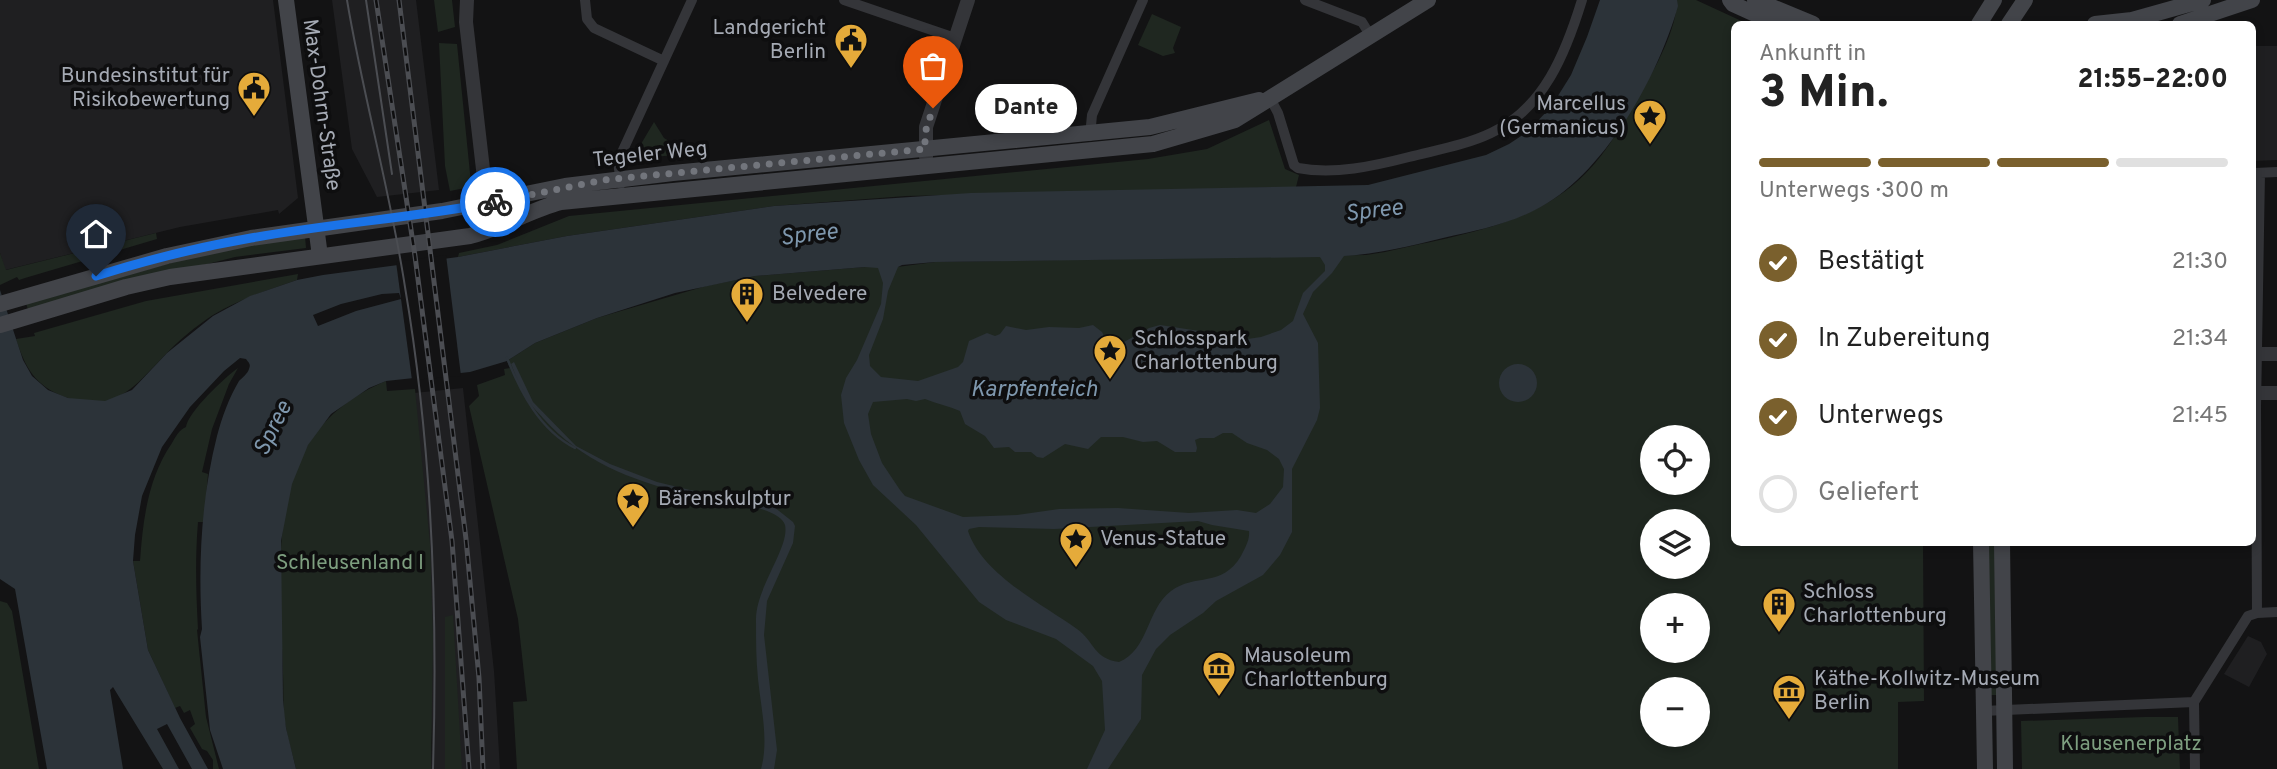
<!DOCTYPE html>
<html lang="de">
<meta charset="utf-8">
<style>
body{margin:0;font-family:Overpass,sans-serif;background:#f6f6f6;color:#222;height:100vh;display:flex;flex-direction:column;font-size:26px;white-space:nowrap}
*{box-sizing:border-box;margin:0}
p{font-size:23px;color:#767676}
.icon{flex:none;width:38px;height:38px;fill:none;stroke:currentColor;stroke-width:2;stroke-linecap:round;stroke-linejoin:round}
.map{position:relative;flex:1;overflow:hidden}
.drawer{position:absolute;left:1731px;top:21px;width:525px;height:525px;display:flex;flex-direction:column;background:#fff;border-radius:10px;box-shadow:0 4px 10px #0003}
.drawer>*{flex:none}
.tools{position:absolute;left:1640px;top:425px;display:grid;gap:14px}
.tools a{display:grid;place-items:center;width:70px;height:70px;border-radius:50%;background:#fff;box-shadow:0 4px 10px #0003;font-size:35px}
.pin{position:absolute;display:grid;place-items:center;width:60px;height:60px;color:#fff;margin:-72px -30px;border-radius:50% 50% 50% 0;rotate:-45deg;box-shadow:0 0 7px #0007}
.pin .icon{rotate:45deg}
.courier{position:absolute;display:grid;place-items:center;width:70px;height:70px;margin:-35px;border:5px solid #1a73e8;border-radius:50%;background:#fff;color:#222;box-shadow:0 2px 9px #0007}
.bubble{position:absolute;height:49px;border-radius:24px;background:#fff;box-shadow:0 4px 10px #0003;font-size:23px;font-weight:800;line-height:49px;text-align:center}
.summary em{font-style:normal;font-weight:800}
.summary div{display:flex;flex-direction:column-reverse}
.summary{display:flex;align-items:center;justify-content:space-between;height:119px;padding:0 28px}
h1{font-size:46px;font-weight:800;line-height:52px}
.bar{display:grid;grid-template-columns:repeat(4,1fr);gap:10px 7px;align-content:center;height:84px;padding:0 28px}
.bar i{height:9px;border-radius:5px;background:#e0e0e0}
.bar .active{background:#7a602d}
.bar p{grid-column:span 4}
ol{padding:0 28px;list-style:none}
li{display:flex;align-items:center;gap:21px;height:77px}
li p{margin-inline-start:auto}
li .icon{padding:7px;border-radius:50%;background:#7a602d;color:#fff;stroke-width:4}
li:last-child{color:#767676}
li i{width:38px;height:38px;border:4px solid #e0e0e0;border-radius:50%}
.map>svg:first-child{display:block}
.built{fill:#1f1f21}
.green{fill:#1f2720;fill-rule:evenodd}
.water{fill:#2c3339;fill-rule:evenodd}
.pier{fill:#131314}
.lines{fill:none;stroke-linecap:round;stroke-linejoin:round}
.stream{stroke:#2c3339;stroke-width:2.5}
.minor{stroke:#343539;stroke-width:10}
.tertiary{stroke:#343539;stroke-width:14}
.secondary{stroke:#424449;stroke-width:16}
.tram{stroke:#4b4d52;stroke-width:2}
.rail-casing{stroke:#4b4d52;stroke-width:5}
.rail{stroke:#0e0e0f;stroke-width:2.5;stroke-dasharray:8;stroke-linecap:butt}
.done{stroke:#72757c;stroke-width:7;stroke-dasharray:0 12.6}
.route{stroke:#1a73e8;stroke-width:9}
.labels{text-anchor:middle;dominant-baseline:central;stroke-width:7;stroke-linejoin:round;paint-order:stroke}
.poi-label{font-size:21px;fill:#a5aab4;stroke:#0e0e0f;text-anchor:start}
.street-label{font-size:21px;fill:#a5aab4;stroke:#0e0e0f}
.park-label{font-size:21px;fill:#7d9e7f;stroke:#0e0e0f}
.water-label{font-size:23px;font-style:italic;fill:#7e97ad;stroke:#0e0e0f}
</style>
<div class="map">
<svg width="2277" height="769" viewBox="0 0 2277 769">
<rect width="100%" height="100%" fill="#131314"/>
<path class="built" d="M 0,0 L 273,0 L 298,198 L 279,214 L 278,210 L 180,227 L 5,270 L 0,253 Z
M 332,0 L 416,0 L 439,190 L 377,197 L 352,149 Z
M 2252,46 L 2277,46 L 2277,160 L 2252,161 Z
M 463,388 L 494,671 L 500,769 L 431,769 L 432,742 L 414,393 Z
M 2248,636 L 2261,642 L 2267,654 L 2249,687 L 2224,674 Z"/>
<path class="green" d="M 434,0 L 452,0 L 455,27 L 438,32 Z
M 1677,0 L 1696,0 L 1748,24 L 1734,24 L 1734,542 L 1923,543 L 1924,701 L 1898,702 L 1898,769 L 517,769 L 513,702 L 527,701 L 518,619 L 469,406 L 479,396 L 477,385 L 505,375 L 504,369 L 510,368 L 507,361 L 535,343 L 597,318 L 706,286 L 755,276 L 865,267 L 897,267 L 935,262 L 1366,255 L 1385,252 C 1455,235 1533,227 1586,173 C 1608,151 1624,121 1640,94 C 1655,69 1677,29 1677,0 ZM 1652,438 L 1698,438 L 1698,483 L 1652,483 ZM 1652,522 L 1698,522 L 1698,567 L 1652,567 ZM 1652,606 L 1698,606 L 1698,651 L 1652,651 ZM 1652,690 L 1698,690 L 1698,735 L 1652,735 Z
M 1152,14 L 1181,27 L 1173,48 L 1175,53 L 1163,56 L 1138,45 Z
M 439,43 L 457,44 L 471,183 L 470,187 L 450,191 L 445,166 Z
M 1269,120 L 1285,169 L 1299,175 L 1296,187 L 906,196 L 774,206 L 567,236 L 458,257 L 459,253 L 497,245 L 569,216 L 1148,159 L 1207,149 Z
M 654,122 L 664,138 L 677,146 L 678,155 L 651,157 L 641,144 Z
M 156,233 L 157,239 L 25,278 L 19,280 L 17,277 L 0,285 L 0,253 L 6,270 Z
M 305,236 L 306,248 L 235,257 L 28,310 L 26,303 L 218,250 Z
M 298,274 L 297,280 C 268,290 240,299 213,315 C 196,326 178,341 164,356 C 133,388 115,414 65,397 C 35,386 25,367 16,339 L 35,336 L 34,333 L 146,301 Z
M 238,368 L 229,384 L 212,429 L 202,472 L 208,474 L 204,522 L 198,522 C 195,558 196,593 198,629 L 197,630 L 206,717 L 219,769 L 213,769 L 213,760 L 207,751 L 202,749 L 190,728 L 195,724 L 190,710 L 184,713 L 180,706 L 175,708 L 148,650 L 133,561 L 140,561 C 143,519 148,478 172,443 C 176,436 179,430 186,427 C 188,412 225,377 238,368 Z
M 386,381 L 387,391 L 415,389 L 430,544 L 433,636 L 431,769 L 296,769 C 293,755 288,741 286,728 C 282,710 284,692 283,674 C 281,605 270,504 309,443 C 327,414 355,394 386,381 Z
M 1987,543 L 1996,543 L 1998,695 L 1989,695 Z
M 0,601 L 7,603 L 12,611 L 39,769 L 0,769 Z
M 453,615 L 462,769 L 445,769 L 445,617 Z
M 2145,717 L 2178,717 L 2180,769 L 2022,769 L 2021,721 Z"/>
<path class="water" d="M 1600,0 L 1677,0 L 1678,6 C 1658,77 1603,177 1535,210 C 1506,225 1475,231 1443,238 C 1410,246 1378,254 1344,256 L 1332,273 L 1313,292 L 1303,314 L 1318,343 L 1320,408 L 1317,420 L 1292,469 L 1292,532 L 1280,555 L 1263,575 L 1216,601 L 1203,613 L 1170,635 L 1156,649 L 1142,675 L 1141,719 L 1108,769 L 1087,769 L 1105,730 L 1102,681 L 1093,666 L 1056,639 L 1006,620 L 979,602 L 916,525 L 873,485 L 859,460 L 844,423 L 841,395 L 846,378 L 857,360 L 881,304 L 883,283 L 878,268 L 865,267 L 755,276 L 675,293 L 597,318 L 535,343 L 507,361 L 470,372 L 386,381 L 369,388 L 331,414 L 308,445 L 292,484 L 281,541 L 283,700 L 286,728 L 296,769 L 223,769 L 210,730 L 200,637 L 202,629 C 198,565 201,499 217,436 C 222,417 229,398 239,381 C 242,378 248,373 249,369 C 251,364 249,363 246,359 L 240,358 L 224,371 L 190,407 L 162,447 L 142,496 L 135,535 L 133,561 L 148,650 L 180,718 L 208,769 L 192,769 L 167,724 L 157,729 L 179,769 L 163,769 L 113,687 L 110,690 L 123,769 L 47,769 L 15,589 L 0,579 L 0,290 L 23,360 L 32,376 L 48,390 L 68,398 L 105,401 L 132,390 L 167,353 L 213,316 L 250,296 L 297,280 L 323,275 L 458,257 L 567,236 L 774,206 L 971,193 L 1368,185 L 1486,155 L 1509,144 L 1527,132 L 1551,107 L 1571,75 L 1587,37 ZM 1320,257 L 1325,265 L 1325,271 L 1303,293 L 1293,321 L 1281,330 L 1261,337 L 1234,341 L 1224,340 L 1206,332 L 1160,325 L 1149,328 L 1124,342 L 1105,338 L 1102,332 L 1093,325 L 1079,328 L 1049,327 L 1026,330 L 1006,326 L 1000,334 L 995,336 L 987,333 L 969,341 L 963,362 L 958,367 L 918,381 L 881,377 L 870,366 L 869,355 L 883,319 L 888,291 L 898,267 L 902,265 L 935,262 ZM 382,294 L 399,293 L 401,299 L 356,311 L 318,326 L 313,315 L 341,304 ZM 907,399 L 916,401 L 925,399 C 937,404 949,406 960,411 L 965,424 L 985,436 L 994,448 L 1009,447 L 1015,452 L 1031,452 L 1037,457 L 1043,458 L 1065,444 L 1088,449 L 1101,437 L 1123,437 L 1143,442 L 1157,441 L 1175,452 L 1196,452 L 1197,448 L 1195,440 L 1200,438 L 1214,438 L 1223,433 L 1232,433 L 1247,443 L 1267,450 L 1279,459 L 1284,469 L 1283,487 L 1270,504 L 1256,513 L 1237,510 L 1189,513 L 1118,508 L 1059,509 L 1017,515 L 963,517 L 905,496 L 900,490 L 882,463 L 871,434 L 868,414 L 873,402 ZM 1198,521 L 1212,525 L 1249,531 C 1250,540 1245,548 1241,556 C 1222,588 1195,573 1171,591 C 1146,610 1149,650 1119,662 C 1094,659 1094,641 1077,629 C 1042,604 982,574 968,531 L 969,529 L 979,527 L 1054,529 Z
M 514,362 L 533,402 L 576,446 L 610,464 L 657,482 L 715,496 L 774,507 L 793,522 L 795,526 L 793,543 L 767,601 L 764,635 L 777,750 L 774,769 L 761,769 C 769,741 761,708 758,679 C 756,660 756,640 756,621 C 755,588 790,548 785,525 C 780,505 705,498 686,494 C 631,480 581,461 543,418 C 536,410 528,403 523,393 C 518,384 515,373 511,364 Z
M1499 383a19 19 0 1 1 38 0a19 19 0 1 1-38 0Z"/>
<path class="pier" d="M 446,255 L 461,376 L 412,380 L 396,262 Z"/>
<g class="lines">
<path class="stream" d="M 507,358 C 521,393 540,430 575,448"/>
<path class="minor" d="M 585,0 L 587,19 L 594,28 L 664,61
M 844,0 L 955,38
M 1305,0 L 1362,22 L 1370,35
M 1270,98 L 1278,113 L 1294,165 L 1298,168 C 1334,175 1374,166 1409,157 C 1436,150 1466,145 1491,133 C 1544,109 1566,52 1582,0
M 1090,136 L 1092,115 L 1143,0
M 2255,173 L 2277,172
M 621,184 L 618,161 L 692,0
M 2257,613 L 2277,612
M 1983,711 L 2194,702
M 2195,769 L 2194,702 L 2248,616 L 2257,613 L 2256,407 L 2260,173"/>
<path class="tertiary" d="M 467,0 L 466,22 L 490,230
M 926,157 L 926,127 L 968,0
M 2252,354 L 2277,354
M 2252,393 L 2277,393"/>
<path class="secondary" d="M 286,0 L 320,256
M 1730,0 L 1733,4 L 1777,24
M 1755,0 L 1813,24
M 1979,24 L 1994,0
M 2009,24 L 2025,0
M 2095,24 L 2132,20 L 2203,0
M 2180,24 L 2252,0
M 0,304 L 167,256 L 251,238 L 442,211 L 565,186 L 673,173 L 1150,127 L 1259,100
M 0,325 L 126,287 L 170,277 L 470,236 C 502,228 530,210 561,202 L 1153,144 L 1235,120 L 1428,0
M 1981,542 L 1985,769
M 2002,542 L 2005,769"/>
<path class="tram" d="M 347,0 C 363,96 390,190 405,287 C 432,446 438,608 433,769
M 366,0 L 392,174"/>
<defs>
<path id="rail" d="M 376,0 L 415,256 L 452,541 L 469,769
M 399,0 L 466,539 L 479,678 L 483,769"/>
</defs>
<use href="#rail" class="rail-casing"/>
<use href="#rail" class="rail"/>
</g>
<g class="lines">
<path class="done" d="M 495,202 L 603,180 L 925,149 L 925,133 L 933,108"/>
<path class="route" d="M 96,276 C 147,260 199,247 251,238 C 332,223 414,218 495,202"/>
</g>
<defs>
<symbol id="civic-pin" viewBox="-11 -11 22 30"><path d="M0 17L-7.5 6A9.5 9.5 0 1 1 7.5 6Z" fill="#e5ab3a" stroke="#0e0e0f"/><path d="M-.6-6.5H3V-4.5H.6V-3L4-1V1h2V6H-6V1h2V-1L-.6-3ZM-1.2 2.5V6h2.4V2.5Z" fill="#111"/></symbol>
<symbol id="sight-pin" viewBox="-11 -11 22 30"><path d="M0 17L-7.5 6A9.5 9.5 0 1 1 7.5 6Z" fill="#e5ab3a" stroke="#0e0e0f"/><path d="M0-6L1.8-2.2L6-1.7L2.9 1.2L3.7 5.4L0 3.3L-3.7 5.4L-2.9 1.2L-6-1.7L-1.8-2.2Z" fill="#111"/></symbol>
<symbol id="building-pin" viewBox="-11 -11 22 30"><path d="M0 17L-7.5 6A9.5 9.5 0 1 1 7.5 6Z" fill="#e5ab3a" stroke="#0e0e0f"/><path d="M-4-6H4V6H1V3H-1V6H-4ZM-2.5-4.3h1.7v1.8h-1.7ZM.8-4.3h1.7v1.8H.8ZM-2.5-1h1.7V.8h-1.7ZM.8-1h1.7V.8H.8Z" fill="#111"/></symbol>
<symbol id="museum-pin" viewBox="-11 -11 22 30"><path d="M0 17L-7.5 6A9.5 9.5 0 1 1 7.5 6Z" fill="#e5ab3a" stroke="#0e0e0f"/><path d="M0-6L6-3V-2H-6V-3ZM-5-1h2V3h-2ZM-1-1h2V3h-2ZM3-1h2V3H3ZM-6 4H6V6H-6Z" fill="#111"/></symbol>
</defs>
<g fill-rule="evenodd">
<use href="#civic-pin" x="832" y="21" width="38" height="52"/>
<use href="#civic-pin" x="235" y="69" width="38" height="52"/>
<use href="#sight-pin" x="1631" y="97" width="38" height="52"/>
<use href="#building-pin" x="728" y="275" width="38" height="52"/>
<use href="#sight-pin" x="1091" y="332" width="38" height="52"/>
<use href="#sight-pin" x="614" y="480" width="38" height="52"/>
<use href="#sight-pin" x="1057" y="520" width="38" height="52"/>
<use href="#building-pin" x="1760" y="585" width="38" height="52"/>
<use href="#museum-pin" x="1200" y="649" width="38" height="52"/>
<use href="#museum-pin" x="1770" y="672" width="38" height="52"/>
</g>
<g class="labels">
<g class="poi-label">
<text x="826" y="28" text-anchor="end">Landgericht<tspan x="826" dy="24">Berlin</tspan></text>
<text x="230" y="76" text-anchor="end">Bundesinstitut für<tspan x="230" dy="24">Risikobewertung</tspan></text>
<text x="1626" y="104" text-anchor="end">Marcellus<tspan x="1626" dy="24">(Germanicus)</tspan></text>
<text x="772" y="294">Belvedere</text>
<text x="1134" y="339">Schlosspark<tspan x="1134" dy="24">Charlottenburg</tspan></text>
<text x="658" y="499">Bärenskulptur</text>
<text x="1100" y="539">Venus-Statue</text>
<text x="1803" y="592">Schloss<tspan x="1803" dy="24">Charlottenburg</tspan></text>
<text x="1244" y="656">Mausoleum<tspan x="1244" dy="24">Charlottenburg</tspan></text>
<text x="1814" y="679">Käthe-Kollwitz-Museum<tspan x="1814" dy="24">Berlin</tspan></text>
</g>
<g class="street-label">
<text transform="translate(321 105) rotate(82)">Max-Dohrn-Straße</text>
<text transform="translate(650 155) rotate(-6)">Tegeler Weg</text>
</g>
<g class="park-label">
<text x="350" y="563">Schleusenland I</text>
<text x="2131" y="744">Klausenerplatz</text>
</g>
<g class="water-label">
<text transform="translate(1374 212) rotate(-7)">Spree</text>
<text transform="translate(809 236) rotate(-7)">Spree</text>
<text x="1034" y="390">Karpfenteich</text>
<text transform="translate(274 429) rotate(-64)">Spree</text>
</g>
</g>
</svg>
<div class="tools">
<a><svg class="icon" aria-label="locate" viewBox="0 0 24 24"><circle cx="12" cy="12" r="6"/><path d="M12 2v4M12 18v4M2 12h4M18 12h4"/></svg></a>
<a><svg class="icon" aria-label="layers" viewBox="0 0 24 24"><path d="M12 4l9 5-9 5-9-5zM3 14l9 5 9-5"/></svg></a>
<a>+</a>
<a>−</a>
</div>
<div class="pin" style="left:933px;top:108px;background:#ea580c"><svg class="icon" aria-label="bag" viewBox="0 0 24 24"><path d="M5 8h14l-1 12H6zM9 8a3 3 0 0 1 6 0"/></svg></div>
<div class="pin" style="left:96px;top:276px;background:#1f2937"><svg class="icon" aria-label="home" viewBox="0 0 24 24"><path d="M3 11l9-7 9 7M6 9v11h12V9"/></svg></div>
<div class="courier" style="left:495px;top:202px"><svg class="icon" aria-label="bike" viewBox="0 0 24 24"><circle cx="6" cy="16" r="4"/><circle cx="18" cy="16" r="4"/><path d="M6 16l4-8h5l3 8M10 8l3 8H6M13 5h3"/></svg></div>
<div class="bubble" style="left:975px;top:84px;width:102px">Dante</div>
<section class="drawer">
<div class="summary"><div><h1>3 Min.</h1><p>Ankunft in</p></div><em>21:55–22:00</em></div>
<div class="bar"><i class="active"></i><i class="active"></i><i class="active"></i><i></i><p>Unterwegs · 300 m</p></div>
<ol>
<li><svg class="icon" aria-label="check" viewBox="0 0 24 24"><path d="M5 12l5 5 9-10"/></svg>Bestätigt<p>21:30</p></li>
<li><svg class="icon" aria-label="check" viewBox="0 0 24 24"><path d="M5 12l5 5 9-10"/></svg>In Zubereitung<p>21:34</p></li>
<li><svg class="icon" aria-label="check" viewBox="0 0 24 24"><path d="M5 12l5 5 9-10"/></svg>Unterwegs<p>21:45</p></li>
<li><i></i>Geliefert</li>
</ol>
</section>
</div>
